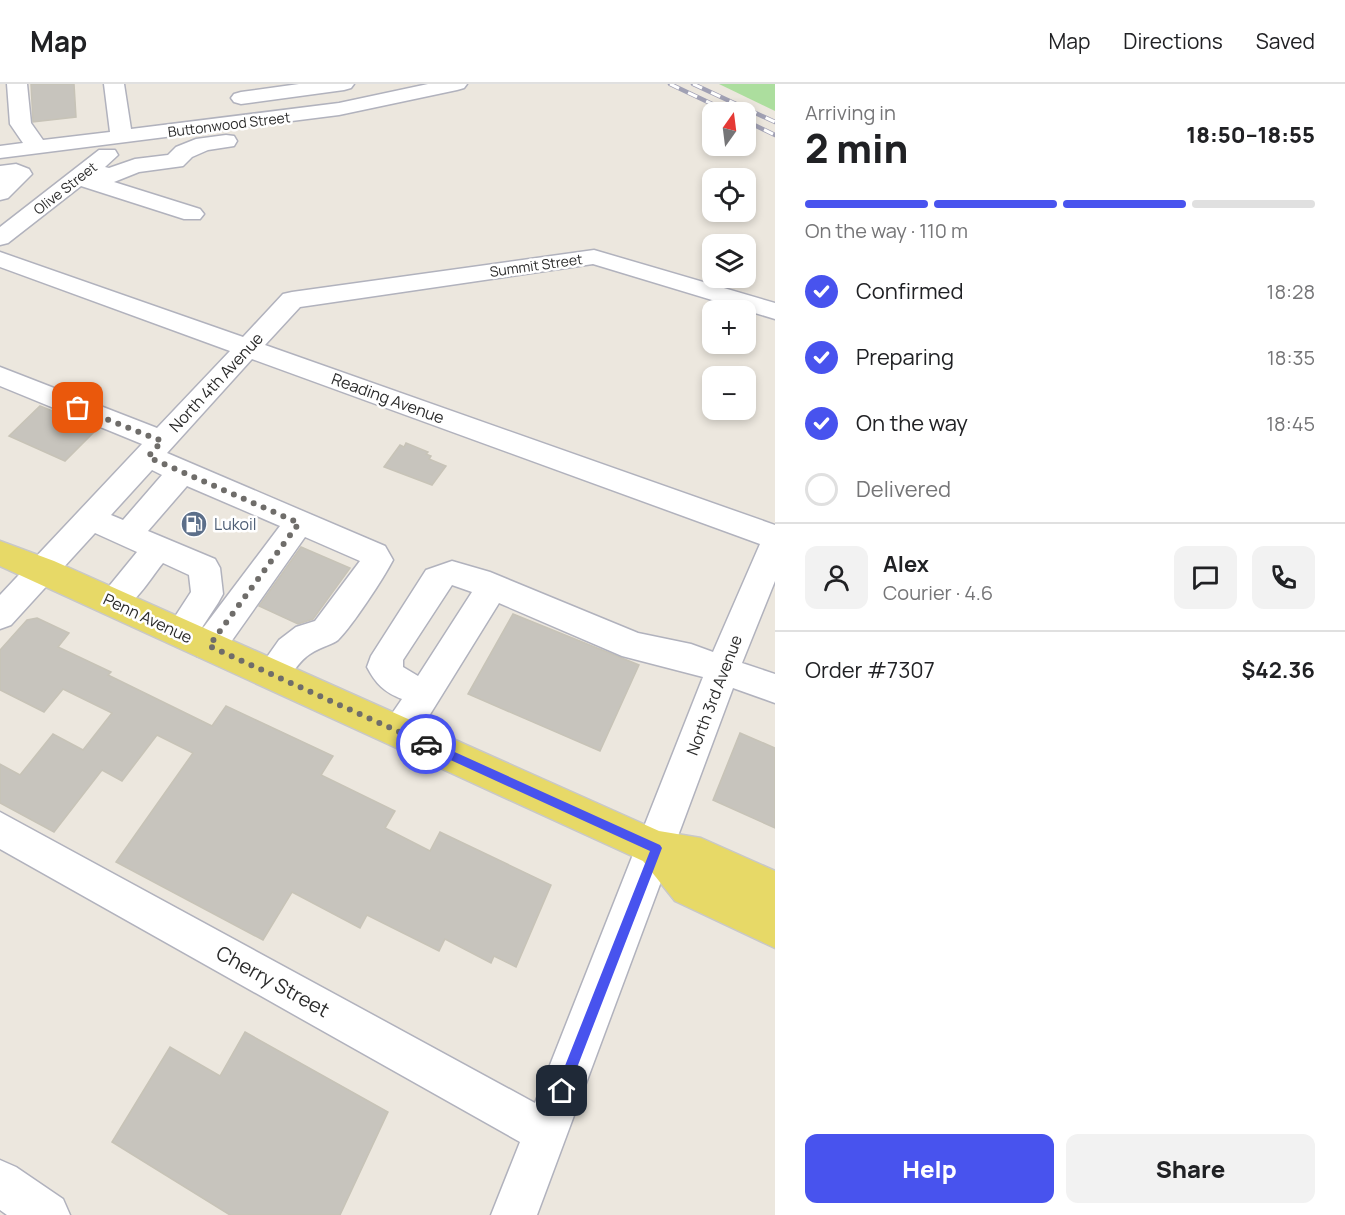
<!DOCTYPE html>
<meta charset="utf-8">
<style>
body{margin:0;font-family:Manrope,sans-serif;background:#f2f2f2;color:#202124;height:100vh;display:flex;flex-direction:column;font-size:22px;white-space:nowrap}
*{box-sizing:border-box;margin:0}
p{font-size:20px;color:#757577}
.icon{flex:none;width:33px;height:33px;fill:none;stroke:currentColor;stroke-width:2;stroke-linecap:round;stroke-linejoin:round}
.map{position:relative;flex:1;overflow:hidden}
.drawer{display:flex;flex-direction:column;background:#fff;width:570px}
.drawer>*{flex:none}
.needle{width:39px;rotate:14deg}
.controls{position:absolute;left:702px;top:18px;display:grid;gap:12px}
.controls a{display:grid;place-items:center;width:54px;height:54px;border-radius:12px;background:#fff;box-shadow:0 3px 9px #0003;font-size:30px}
.pin{position:absolute;display:grid;place-items:center;width:51px;height:51px;color:#fff;margin:-26px;border-radius:12px;box-shadow:0 3px 9px #0006}
.courier{position:absolute;display:grid;place-items:center;width:60px;height:60px;margin:-30px;border:4px solid #4853ee;border-radius:50%;background:#fff;color:#222;box-shadow:0 2px 8px #0007}
.headline em{font-style:normal;font-weight:800}
.headline div{display:flex;flex-direction:column-reverse}
.headline{display:flex;align-items:center;justify-content:space-between;height:102px;padding:0 30px}
h1{font-size:39px;font-weight:800;line-height:45px}
.bar{display:grid;grid-template-columns:repeat(4,1fr);gap:9px 6px;align-content:center;height:72px;padding:0 30px}
.bar i{height:8px;border-radius:4px;background:#e0e0e0}
.bar .active{background:#4853ee}
.bar p{grid-column:span 4}
.line{display:flex;align-items:center;gap:15px;padding:0 30px;border-top:2px solid #e0e0e0}
.line div{flex:1}
.round{display:grid;place-items:center;flex:none;width:63px;height:63px;border-radius:12px;background:#f2f2f2}
ol{padding:0 30px;list-style:none}
li{display:flex;align-items:center;gap:18px;height:66px}
li p{margin-inline-start:auto}
li .icon{padding:6px;border-radius:50%;background:#4853ee;color:#fff;stroke-width:4}
li:last-child{color:#757577}
li i{width:33px;height:33px;border:3px solid #e0e0e0;border-radius:50%}
.action{display:flex;gap:12px;margin-top:auto;padding:12px 30px}
.action a{flex:1;height:69px;border-radius:12px;background:#4853ee;color:#fff;font-size:24px;font-weight:800;line-height:69px;text-align:center}
.action a+a{background:#f2f2f2;color:#202124}
header{display:flex;align-items:center;gap:36px;box-sizing:border-box;height:84px;padding:0 30px;background:#fff;border-bottom:2px solid #e0e0e0}
header strong{font-size:28px}
nav{display:flex;gap:33px;margin-inline-start:auto;font-size:21px}
main{display:flex;flex:1;min-height:0}
.map>svg:first-child{display:block}
.green{fill:#acde9e}
.building{fill:#c7c4bd;stroke:#c7c3b7;stroke-width:1.5}
.lines{fill:none;stroke-linecap:round;stroke-linejoin:round}
.minor-casing{stroke:#b1b2bd;stroke-width:3}
.major-casing{stroke:#c8c8c8;stroke-width:3}
.minor{fill:#fff;fill-rule:evenodd}
.major{fill:#e7d967;fill-rule:evenodd}
.rail-casing{stroke:#a1a1b4;stroke-width:4.5}
.rail{stroke:#fff;stroke-width:3;stroke-dasharray:10;stroke-linecap:butt}
.route{fill:#4853ee}
.done{stroke:#6f6d6a;stroke-width:6;stroke-dasharray:0 10.8}
.labels{text-anchor:middle;dominant-baseline:central;stroke-width:5;stroke-linejoin:round;paint-order:stroke}
.far-street-label{font-size:14px;fill:#2b2b2b;stroke:#fff}
.street-label{font-size:16px;fill:#2b2b2b;stroke:#fff}
.service-label{font-size:16px;fill:#4e5e75;stroke:#fff;text-anchor:start}
.near-street-label{font-size:20px;fill:#2b2b2b;stroke:#fff}
</style>
<header>
<strong>Map</strong>
<nav><a>Map</a><a>Directions</a><a>Saved</a></nav>
</header>
<main>
<div class="map">
<svg width="775" height="1131" viewBox="0 0 775 1131">
<rect width="100%" height="100%" fill="#ece7de"/>
<path class="green" d="M 719,0 L 775,0 L 775,27 Z"/>
<path class="building" d="M 31,0 L 74,0 L 76,33 L 33,38 Z
M 40,322 L 97,345 L 65,377 L 9,352 Z
M 406,359 L 428,368 L 426,370 L 431,372 L 429,375 L 446,382 L 432,401 L 384,383 L 400,361 L 404,363 Z
M 301,463 L 350,484 L 313,535 L 298,540 L 259,522 Z
M 513,530 L 639,581 L 600,667 L 468,610 Z
M 37,534 L 69,549 L 58,563 L 111,588 L 108,591 L 212,642 L 226,622 L 333,672 L 321,691 L 395,727 L 385,744 L 430,767 L 440,748 L 551,801 L 516,883 L 494,872 L 491,879 L 445,855 L 439,867 L 367,831 L 360,844 L 292,808 L 263,856 L 116,778 L 193,669 L 157,651 L 122,697 L 102,686 L 54,748 L 0,719 L 0,680 L 20,691 L 53,650 L 83,666 L 112,629 L 63,605 L 44,628 L 0,606 L 0,566 L 27,536 Z
M 740,649 L 775,664 L 775,744 L 713,716 Z
M 245,948 L 388,1028 L 340,1131 L 230,1131 L 112,1058 L 170,963 L 220,992 Z"/>
<g class="lines">
<defs>
<path id="minor" d="M 7,0 L 27,0 L 31,39 L 43,56 L 110,48 L 104,0 L 124,0 L 131,45 L 339,19 L 428,0 L 467,0 L 464,4 L 457,6 L 339,31 L 0,74 L 0,62 L 23,59 L 10,40 Z
M 299,0 L 354,0 L 351,4 L 344,6 L 241,20 L 234,18 L 231,14 L 234,10 L 241,8 Z
M 226,51 L 234,52 L 237,57 L 234,62 L 208,66 L 192,73 L 183,82 L 139,88 L 114,98 L 200,125 L 204,130 L 200,135 L 184,135 L 81,102 L 8,159 L 0,161 L 0,143 L 99,66 L 115,66 L 118,71 L 105,83 L 109,84 L 135,75 L 168,71 L 176,63 L 196,55 Z
M 16,80 L 29,85 L 32,90 L 8,114 L 0,116 L 0,82 Z
M 594,166 L 775,219 L 775,235 L 593,180 L 300,223 L 265,261 L 775,441 L 775,497 L 742,579 L 775,590 L 775,619 L 733,604 L 537,1131 L 491,1131 L 520,1058 L 0,765 L 0,728 L 535,1019 L 703,593 L 622,572 L 499,519 L 429,632 L 409,658 L 397,662 L 385,658 L 380,647 L 402,615 C 384,608 376,600 367,583 L 371,572 L 426,486 L 452,477 L 490,488 L 638,549 L 691,560 L 713,568 L 760,460 L 252,275 L 167,369 L 385,462 L 393,476 C 383,495 353,541 338,556 C 332,561 316,564 306,573 C 288,588 288,610 260,600 L 255,590 L 279,556 L 296,543 L 315,537 L 360,477 L 305,453 L 221,572 L 209,576 L 197,572 L 193,562 L 197,552 L 280,442 L 187,402 L 148,447 L 215,475 L 220,484 L 223,510 L 218,519 L 193,557 L 181,561 L 169,557 L 165,548 L 191,508 L 189,491 L 163,479 C 147,498 129,535 102,526 L 97,517 L 137,468 L 95,449 L 11,541 L 0,545 L 0,511 L 142,360 L 0,302 L 0,283 L 157,344 L 230,267 L 0,183 L 0,168 L 243,253 L 283,210 L 292,208 ZM 152,386 L 162,391 L 123,436 L 111,431 ZM 452,501 L 472,508 L 418,592 L 403,583 L 403,576 Z
M 0,1076 L 16,1083 L 63,1115 L 70,1131 L 7,1131 L 0,1126 Z"/>
<path id="major" d="M 0,457 L 54,477 L 659,747 L 701,754 L 775,787 L 775,864 L 675,817 L 643,777 L 0,482 Z"/>
</defs>
<use href="#minor" class="minor-casing"/>
<use href="#major" class="major-casing"/>
<use href="#minor" class="minor"/>
<use href="#major" class="major"/>
<defs>
<path id="rail" d="M 670,0 L 729,28
M 693,0 L 775,38
M 746,37 L 775,51"/>
</defs>
<use href="#rail" class="rail-casing"/>
<use href="#rail" class="rail"/>
</g>
<path class="route" d="M 426,655 L 660,761 L 662,764 L 568,1007 L 562,1014 L 555,1007 L 650,767 L 422,663 L 420,660 Z"/>
<g class="lines">
<path class="done" d="M 78,324 L 162,357 L 148,373 L 299,439 L 209,562 L 426,660"/>
</g>
<defs>
<symbol id="fuel-disc" viewBox="-11 -11 22 22"><circle r="9.5" fill="#5c6f8a" stroke="#fff"/><path d="M-5.5-6h7V0h2V4h1.3V-2.5L3-4.5l.8-.8L6-3V5H2.5V1h-1V6h-7ZM-4.2-4.7v3.2H.2V-4.7Z" fill="#fff"/></symbol>
</defs>
<g fill-rule="evenodd">
<use href="#fuel-disc" x="179" y="425" width="30" height="30"/>
</g>
<g class="labels">
<g class="far-street-label">
<text transform="translate(229 40) rotate(-7)">Buttonwood Street</text>
<text transform="translate(65 104) rotate(-38)">Olive Street</text>
<text transform="translate(536 181) rotate(-8)">Summit Street</text>
</g>
<g class="street-label">
<text transform="translate(216 298) rotate(-47)">North 4th Avenue</text>
<text transform="translate(388 314) rotate(20)">Reading Avenue</text>
<text transform="translate(148 534) rotate(25)">Penn Avenue</text>
<text transform="translate(714 611) rotate(-69)">North 3rd Avenue</text>
</g>
<g class="service-label">
<text x="214" y="440">Lukoil</text>
</g>
<g class="near-street-label">
<text transform="translate(273 897) rotate(29)">Cherry Street</text>
</g>
</g>
</svg>
<div class="controls">
<a><svg class="needle" viewBox="-14 -14 28 28"><path d="M0-13l5 13h-10z" fill="#e53935"/><path d="M0 13l5-13h-10z" fill="#757577"/></svg></a>
<a><svg class="icon" aria-label="locate" viewBox="0 0 24 24"><circle cx="12" cy="12" r="6"/><path d="M12 2v4M12 18v4M2 12h4M18 12h4"/></svg></a>
<a><svg class="icon" aria-label="layers" viewBox="0 0 24 24"><path d="M12 4l9 5-9 5-9-5zM3 14l9 5 9-5"/></svg></a>
<a>+</a>
<a>−</a>
</div>
<div class="pin" style="left:78px;top:324px;background:#ea580c"><svg class="icon" aria-label="bag" viewBox="0 0 24 24"><path d="M5 8h14l-1 12H6zM9 8a3 3 0 0 1 6 0"/></svg></div>
<div class="pin" style="left:562px;top:1007px;background:#1f2937"><svg class="icon" aria-label="home" viewBox="0 0 24 24"><path d="M3 11l9-7 9 7M6 9v11h12V9"/></svg></div>
<div class="courier" style="left:426px;top:660px"><svg class="icon" aria-label="car" viewBox="0 0 24 24"><path d="M5 17H2v-5l4-1 3-4h7l3 4 3 1v5h-3M9 17h6M6 11h13"/><circle cx="7" cy="17" r="2"/><circle cx="17" cy="17" r="2"/></svg></div>
</div>
<section class="drawer">
<div class="headline"><div><h1>2 min</h1><p>Arriving in</p></div><em>18:50–18:55</em></div>
<div class="bar"><i class="active"></i><i class="active"></i><i class="active"></i><i></i><p>On the way · 110 m</p></div>
<ol>
<li><svg class="icon" aria-label="check" viewBox="0 0 24 24"><path d="M5 12l5 5 9-10"/></svg>Confirmed<p>18:28</p></li>
<li><svg class="icon" aria-label="check" viewBox="0 0 24 24"><path d="M5 12l5 5 9-10"/></svg>Preparing<p>18:35</p></li>
<li><svg class="icon" aria-label="check" viewBox="0 0 24 24"><path d="M5 12l5 5 9-10"/></svg>On the way<p>18:45</p></li>
<li><i></i>Delivered</li>
</ol>
<div class="line" style="height:108px"><a class="round"><svg class="icon" aria-label="person" viewBox="0 0 24 24"><circle cx="12" cy="8" r="4"/><path d="M4 21q1-7 8-7t8 7"/></svg></a><div><b>Alex</b><p>Courier · 4.6</p></div><a class="round"><svg class="icon" aria-label="chat" viewBox="0 0 24 24"><path d="M4 5h16v11H9l-5 4z"/></svg></a><a class="round"><svg class="icon" aria-label="phone" viewBox="0 0 24 24"><path d="M5 4h4l2 5-3 2q2 4 5 5l2-3 5 2v4C11 20 4 13 5 4z"/></svg></a></div>
<div class="line" style="height:78px"><div>Order #7307</div><b>$42.36</b></div>
<div class="action"><a>Help</a><a>Share</a></div>
</section>
</main>
